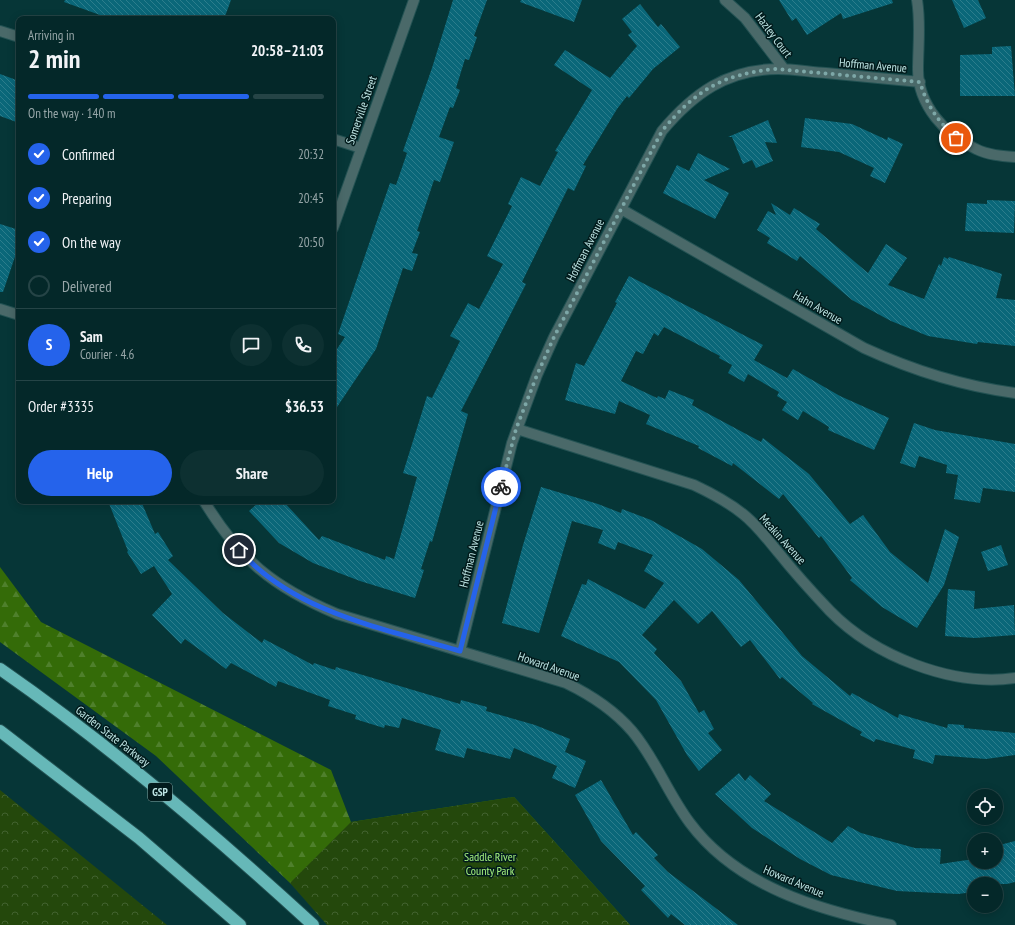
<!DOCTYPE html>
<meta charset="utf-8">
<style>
body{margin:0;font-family:"PT Sans Narrow",sans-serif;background:#0d3031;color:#f1f3f6;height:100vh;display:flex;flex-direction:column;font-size:15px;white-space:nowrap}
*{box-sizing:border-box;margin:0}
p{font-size:13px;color:#97a6a8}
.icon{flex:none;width:22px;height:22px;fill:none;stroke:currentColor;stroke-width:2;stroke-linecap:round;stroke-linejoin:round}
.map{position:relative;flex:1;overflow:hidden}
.panel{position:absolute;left:16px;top:16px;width:320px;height:488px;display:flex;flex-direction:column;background:#042829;border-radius:8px;box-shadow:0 2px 10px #0003,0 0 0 1px #254446}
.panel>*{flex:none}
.controls{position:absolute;left:967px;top:789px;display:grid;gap:8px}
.controls a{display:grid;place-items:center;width:36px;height:36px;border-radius:50%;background:#042829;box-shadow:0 2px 10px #0003,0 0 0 1px #254446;font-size:20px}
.pin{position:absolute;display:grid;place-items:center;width:34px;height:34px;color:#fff;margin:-17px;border:2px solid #fff;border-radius:50%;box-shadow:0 1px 4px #0007}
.courier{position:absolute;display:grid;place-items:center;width:40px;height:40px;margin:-20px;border:3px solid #2563eb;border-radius:50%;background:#fff;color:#222;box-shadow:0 1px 5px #0007}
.overview em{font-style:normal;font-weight:700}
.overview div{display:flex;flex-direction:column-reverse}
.overview{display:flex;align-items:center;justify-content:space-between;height:68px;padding:0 12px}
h1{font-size:26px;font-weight:700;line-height:30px}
.bar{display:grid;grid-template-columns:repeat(4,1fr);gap:6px 4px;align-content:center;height:48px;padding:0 12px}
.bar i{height:5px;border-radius:3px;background:#254446}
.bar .active{background:#2563eb}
.bar p{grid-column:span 4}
.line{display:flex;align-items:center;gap:10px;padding:0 12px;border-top:1px solid #254446}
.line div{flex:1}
.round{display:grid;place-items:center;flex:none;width:42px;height:42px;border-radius:21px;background:#0d3031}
ol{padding:0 12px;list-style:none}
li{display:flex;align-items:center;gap:12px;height:44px}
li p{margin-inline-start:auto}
li .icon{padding:4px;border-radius:50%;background:#2563eb;color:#fff;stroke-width:4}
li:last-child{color:#97a6a8}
li i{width:22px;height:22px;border:2px solid #254446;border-radius:50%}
.action{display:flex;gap:8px;margin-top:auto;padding:8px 12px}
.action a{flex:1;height:46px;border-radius:24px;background:#2563eb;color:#fff;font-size:16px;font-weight:700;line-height:46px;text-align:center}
.action a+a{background:#0d3031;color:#f1f3f6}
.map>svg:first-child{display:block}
.forest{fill:url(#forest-firs)}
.park{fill:url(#park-crowns)}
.building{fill:url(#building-back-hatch)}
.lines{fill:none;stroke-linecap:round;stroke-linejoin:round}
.minor-casing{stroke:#235253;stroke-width:12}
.motorway-casing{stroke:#235253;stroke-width:14}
.minor{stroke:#4a6969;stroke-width:10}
.motorway{stroke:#66b8b8;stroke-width:12}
.done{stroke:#7da7a7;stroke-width:4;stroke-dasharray:0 7.2}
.route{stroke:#2563eb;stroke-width:5}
.labels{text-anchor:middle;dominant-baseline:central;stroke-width:3;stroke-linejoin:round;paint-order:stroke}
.shield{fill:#021b1c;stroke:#85a8a7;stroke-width:1}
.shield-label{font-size:11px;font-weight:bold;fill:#bde4e3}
.street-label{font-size:12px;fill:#bde4e3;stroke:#021b1c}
.park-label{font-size:12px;fill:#a6f27f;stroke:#021b1c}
</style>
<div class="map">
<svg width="1015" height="925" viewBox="0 0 1015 925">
<defs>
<pattern id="forest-firs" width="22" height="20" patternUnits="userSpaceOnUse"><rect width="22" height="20" fill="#346b08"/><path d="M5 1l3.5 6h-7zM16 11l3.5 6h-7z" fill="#4f802c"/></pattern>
<pattern id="park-crowns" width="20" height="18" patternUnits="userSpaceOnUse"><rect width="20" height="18" fill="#24480c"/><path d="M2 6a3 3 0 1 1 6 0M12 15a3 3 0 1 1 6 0" fill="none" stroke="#42622f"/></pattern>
<pattern id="building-back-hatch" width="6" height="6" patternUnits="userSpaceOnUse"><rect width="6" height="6" fill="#0a6779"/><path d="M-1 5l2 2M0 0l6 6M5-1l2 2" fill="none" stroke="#2c7d8c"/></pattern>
</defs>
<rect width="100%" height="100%" fill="#063637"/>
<path class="forest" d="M 0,567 L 41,622 L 331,770 L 351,822 L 514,797 L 630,925 L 354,925 L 290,883 L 156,756 L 0,642 Z"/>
<path class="park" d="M 0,790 L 167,925 L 0,925 Z
M 514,797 L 630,925 L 327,925 L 290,883 L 351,822 Z"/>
<path class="building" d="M 65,0 L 231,0 L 224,19 L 111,19 L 64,2 Z
M 453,0 L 487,0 L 474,36 L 477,37 L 469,60 L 465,59 L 456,88 L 460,90 L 453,108 L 450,107 L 439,137 L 454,142 L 440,182 L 434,180 L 417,231 L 420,232 L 412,253 L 418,254 L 412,271 L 403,268 L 376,349 L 333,413 L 333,355 L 345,337 L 338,334 L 390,183 L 396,185 L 407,153 L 403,151 L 432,68 Z
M 521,0 L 582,0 L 574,22 L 520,2 Z
M 779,0 L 892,0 L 893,3 L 843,19 L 841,13 L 807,35 L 796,18 L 792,21 Z
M 952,0 L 978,0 L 986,18 L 964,28 Z
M 640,4 L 658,27 L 661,24 L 680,47 L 653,69 L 629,98 L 627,96 L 617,109 L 583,165 L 586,166 L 574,191 L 568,188 L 522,282 L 526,284 L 461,411 L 468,414 L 432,542 L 430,541 L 421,569 L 424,570 L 415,598 L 360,581 L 313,563 L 279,543 L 249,511 L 260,501 L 283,501 L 319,540 L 322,536 L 385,560 L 386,556 L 394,559 L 417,477 L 403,473 L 427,396 L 432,398 L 460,341 L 450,336 L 468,303 L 479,309 L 503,264 L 487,256 L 512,206 L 508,204 L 521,177 L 540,186 L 558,152 L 555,151 L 592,90 L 554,65 L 565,50 L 610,78 L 637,46 L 628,35 L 632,32 L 622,19 Z
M 1011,46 L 1015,96 L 960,96 L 960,55 L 992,54 L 992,47 Z
M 0,74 L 19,81 L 19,123 L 0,116 Z
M 805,118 L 852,124 L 887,140 L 888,137 L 903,144 L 885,183 L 870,176 L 874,168 L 839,152 L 801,147 Z
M 768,120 L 777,143 L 765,142 L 773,161 L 756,168 L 752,160 L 743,164 L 732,137 L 728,137 Z
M 698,153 L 730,169 L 704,180 L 729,193 L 715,219 L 663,193 L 677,165 L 689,171 Z
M 987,200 L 1015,201 L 1014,233 L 965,231 L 967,203 L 987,204 Z
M 771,203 L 790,215 L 794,208 L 820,224 L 816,229 L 868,273 L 886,244 L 907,258 L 888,285 L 924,299 L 939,264 L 941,266 L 944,257 L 948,259 L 949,257 L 1002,274 L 996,298 L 1015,300 L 1015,346 L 978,342 L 977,344 L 928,336 L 891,321 L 852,300 L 800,256 L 797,261 L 767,243 L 770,238 L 757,230 L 768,211 L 776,215 Z
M 0,224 L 19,230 L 19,245 L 3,292 L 0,292 Z
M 629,276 L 763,345 L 754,360 L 787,378 L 793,369 L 840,396 L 889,418 L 874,450 L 828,430 L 829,427 L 803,411 L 798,420 L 782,410 L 787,402 L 777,396 L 779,392 L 748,374 L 744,382 L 728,373 L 732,365 L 719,358 L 720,356 L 664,327 L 658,336 L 654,333 L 643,354 L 636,351 L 621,381 L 657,398 L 658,396 L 665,399 L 669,390 L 694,400 L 692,405 L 761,442 L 763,438 L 809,474 L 850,524 L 863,515 L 890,552 L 928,583 L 945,529 L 959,537 L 944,585 L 917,628 L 882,607 L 850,580 L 852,578 L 821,536 L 819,538 L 783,494 L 779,499 L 733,463 L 732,466 L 698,448 L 699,446 L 646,424 L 650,415 L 619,401 L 615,414 L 565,400 L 576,363 L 584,366 L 617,303 L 615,302 Z
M 914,423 L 935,430 L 1015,444 L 1015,492 L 983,488 L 980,503 L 954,499 L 958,475 L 946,473 L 947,465 L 919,456 L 915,468 L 900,463 Z
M 541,487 L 598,504 L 621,513 L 622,509 L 651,520 L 702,549 L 739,580 L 802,656 L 850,696 L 852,693 L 898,718 L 899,714 L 947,728 L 948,724 L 964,725 L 964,728 L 1015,733 L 1015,755 L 986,759 L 935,755 L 933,764 L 913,758 L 915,750 L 876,739 L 874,742 L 860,735 L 862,732 L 812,704 L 813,703 L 782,677 L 780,679 L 750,640 L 741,647 L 712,611 L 698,624 L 674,600 L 642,635 L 657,649 L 654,653 L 681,681 L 699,713 L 704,710 L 714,729 L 708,733 L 722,750 L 699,771 L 687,755 L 656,700 L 619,662 L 561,636 L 582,584 L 586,585 L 588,579 L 645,609 L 664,583 L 644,571 L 653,555 L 618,542 L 615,550 L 598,543 L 603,530 L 572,521 L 539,633 L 502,623 L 523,545 Z
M 108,501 L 141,501 L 155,534 L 158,532 L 173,556 L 168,560 L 223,613 L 262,643 L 264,639 L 313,665 L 314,663 L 335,670 L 336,667 L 460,704 L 461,700 L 487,707 L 486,711 L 535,725 L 570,739 L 565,752 L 586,761 L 575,788 L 552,778 L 557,766 L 514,748 L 510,759 L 467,748 L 464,758 L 435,750 L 441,730 L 402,718 L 399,728 L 385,725 L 384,728 L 355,719 L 356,715 L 328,706 L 330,700 L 278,681 L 276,687 L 231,663 L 226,669 L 185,639 L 181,644 L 152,615 L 172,594 L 154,566 L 141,574 L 127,552 L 128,551 Z
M 1001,545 L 1008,565 L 988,571 L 981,552 Z
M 948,589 L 975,591 L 974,609 L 1014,605 L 1015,635 L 975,638 L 945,636 Z
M 739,773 L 745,781 L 750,775 L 771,794 L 764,801 L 832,843 L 848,826 L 861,833 L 915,848 L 941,849 L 940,864 L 974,859 L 974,862 L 996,862 L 996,846 L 1015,841 L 1015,882 L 1007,884 L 974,884 L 974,892 L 958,894 L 897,891 L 831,875 L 800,859 L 752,828 L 715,794 Z
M 601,780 L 633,835 L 636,832 L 658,855 L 654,858 L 668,872 L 738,925 L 685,925 L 671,914 L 668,918 L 641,890 L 645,886 L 601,841 L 575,795 Z"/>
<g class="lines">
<defs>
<path id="minor" d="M 725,0 L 745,18 L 784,69
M 917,0 C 921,24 918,46 918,70 C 918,105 946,136 976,149 C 988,155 1002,156 1015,157
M 0,31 L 19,37
M 333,139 L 361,148
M 621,209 L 864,348 C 912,370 962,386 1015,393
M 333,228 L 414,0
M 0,309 L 19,315
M 517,429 L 694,485 C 711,493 728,502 743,514 C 757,525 767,539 778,552 C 794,572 812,592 830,611 C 874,656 952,687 1015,678
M 204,501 C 240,560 273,587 337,614 L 566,683 C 591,695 613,709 632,731 C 655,758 668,794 690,823 C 737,886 818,910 891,925
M 460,651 L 512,443 L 537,375 L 554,337 L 662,131 C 693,94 727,69 778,69 C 794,69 810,72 826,73 C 857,76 888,79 920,82"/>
<path id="motorway" d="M 0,669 C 111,746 214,834 313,925
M 0,731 L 139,838 L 240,925"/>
</defs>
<use href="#minor" class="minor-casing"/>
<use href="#motorway" class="motorway-casing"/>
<use href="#minor" class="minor"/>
<use href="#motorway" class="motorway"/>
</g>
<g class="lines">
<path class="done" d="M 501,487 L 516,429 L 537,375 L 554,337 L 662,131 C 696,90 722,74 776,69 L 920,82 C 927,106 938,121 956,138"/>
<path class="route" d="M 239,550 C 295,613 382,628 460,651 L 501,487"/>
</g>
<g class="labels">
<rect class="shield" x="148" y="783" width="24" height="18" rx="3"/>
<g class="shield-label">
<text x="160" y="792">GSP</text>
</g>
<g class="street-label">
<text transform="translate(774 35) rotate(53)">Hazley Court</text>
<text transform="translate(873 65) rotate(5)">Hoffman Avenue</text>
<text transform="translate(361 110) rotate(-71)">Somerville Street</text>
<text transform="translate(585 250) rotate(-63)">Hoffman Avenue</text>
<text transform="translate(818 307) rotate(30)">Hahn Avenue</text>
<text transform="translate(783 539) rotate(48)">Meakin Avenue</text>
<text transform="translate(471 554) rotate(-76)">Hoffman Avenue</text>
<text transform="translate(549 666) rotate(19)">Howard Avenue</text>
<text transform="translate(113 736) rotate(38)">Garden State Parkway</text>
<text transform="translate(794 881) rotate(23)">Howard Avenue</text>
</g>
<g class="park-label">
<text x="490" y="856">Saddle River<tspan x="490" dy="14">County Park</tspan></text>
</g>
</g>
</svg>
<div class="controls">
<a><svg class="icon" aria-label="locate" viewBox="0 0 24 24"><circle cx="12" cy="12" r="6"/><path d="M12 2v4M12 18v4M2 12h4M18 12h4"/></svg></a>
<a>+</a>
<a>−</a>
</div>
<div class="pin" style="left:956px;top:138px;background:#ea580c"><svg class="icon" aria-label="bag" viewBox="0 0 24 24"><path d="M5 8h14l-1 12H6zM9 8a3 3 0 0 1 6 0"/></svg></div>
<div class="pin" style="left:239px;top:550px;background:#1f2937"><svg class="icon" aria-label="home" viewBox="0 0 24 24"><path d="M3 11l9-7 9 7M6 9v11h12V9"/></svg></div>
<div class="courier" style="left:501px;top:487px"><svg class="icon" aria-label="bike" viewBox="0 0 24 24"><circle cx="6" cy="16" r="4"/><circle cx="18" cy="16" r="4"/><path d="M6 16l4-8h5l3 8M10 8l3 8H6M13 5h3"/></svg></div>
<section class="panel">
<div class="overview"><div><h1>2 min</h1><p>Arriving in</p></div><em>20:58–21:03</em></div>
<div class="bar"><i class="active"></i><i class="active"></i><i class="active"></i><i></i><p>On the way · 140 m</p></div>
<ol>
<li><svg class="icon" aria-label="check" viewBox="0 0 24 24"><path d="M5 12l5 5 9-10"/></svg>Confirmed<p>20:32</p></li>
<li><svg class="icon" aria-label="check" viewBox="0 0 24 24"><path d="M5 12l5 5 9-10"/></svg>Preparing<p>20:45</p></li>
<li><svg class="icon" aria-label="check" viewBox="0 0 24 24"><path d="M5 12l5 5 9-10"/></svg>On the way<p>20:50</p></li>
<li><i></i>Delivered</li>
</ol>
<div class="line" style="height:72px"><b class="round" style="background:#2563eb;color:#fff">S</b><div><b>Sam</b><p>Courier · 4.6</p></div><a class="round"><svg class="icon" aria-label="chat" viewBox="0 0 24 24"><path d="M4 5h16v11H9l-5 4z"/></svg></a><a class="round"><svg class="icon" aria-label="phone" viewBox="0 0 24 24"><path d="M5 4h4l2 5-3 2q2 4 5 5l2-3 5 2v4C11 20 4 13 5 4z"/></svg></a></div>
<div class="line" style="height:52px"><div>Order #3335</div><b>$36.53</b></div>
<div class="action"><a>Help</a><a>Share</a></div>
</section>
</div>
